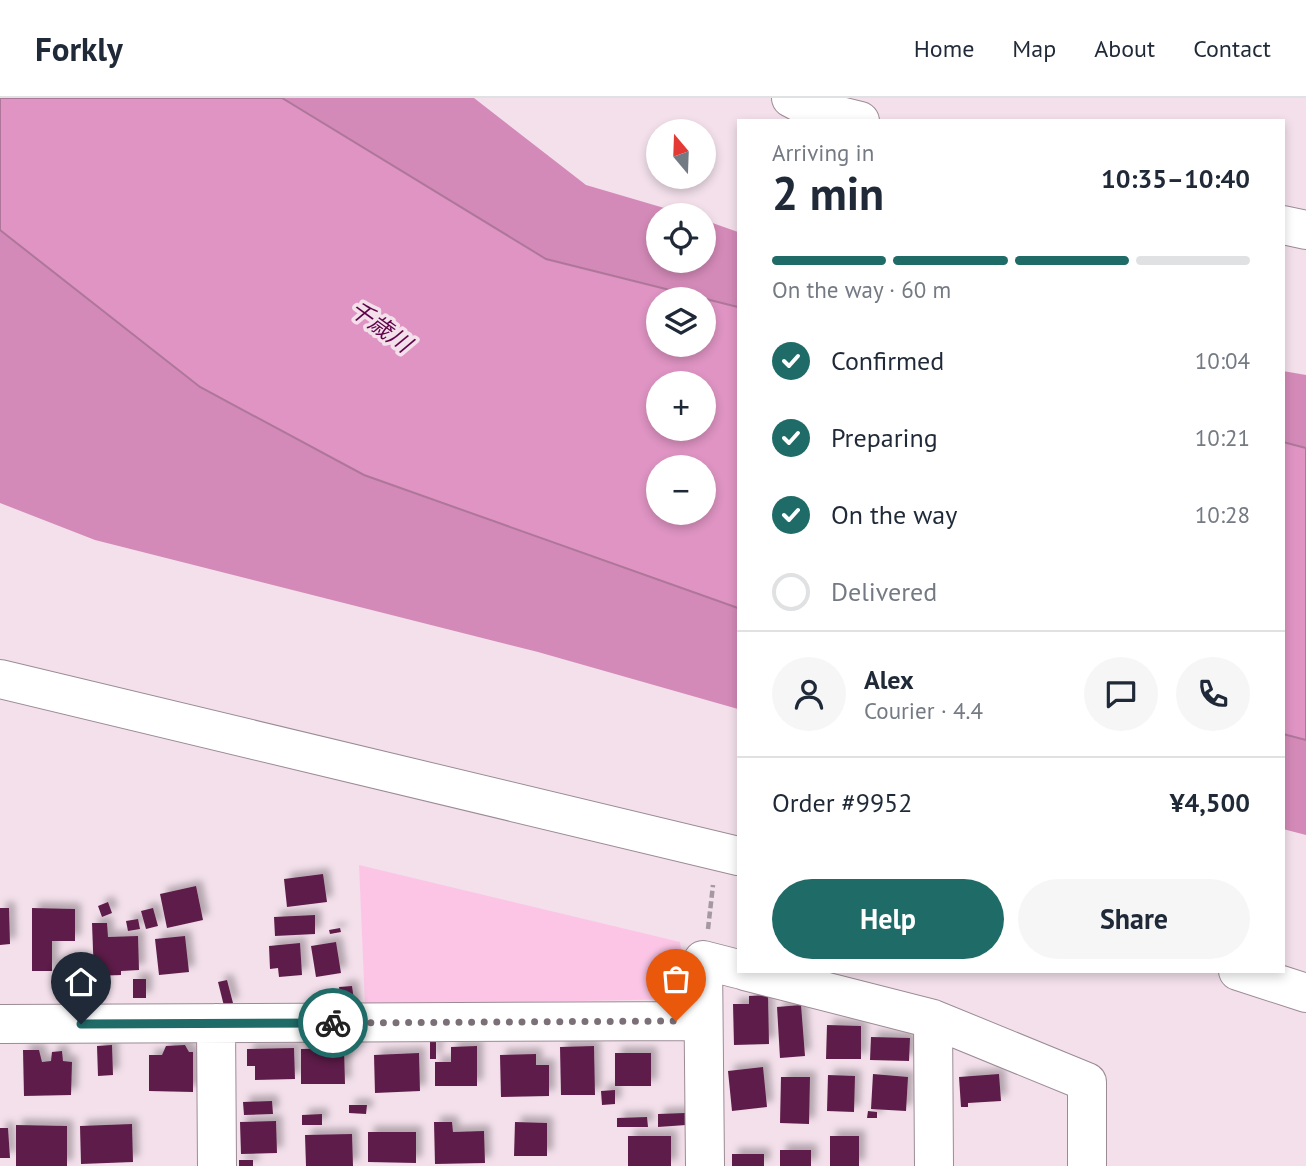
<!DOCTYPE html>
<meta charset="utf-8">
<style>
body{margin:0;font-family:"PT Sans","Noto Sans JP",sans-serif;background:#f6f6f7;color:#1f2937;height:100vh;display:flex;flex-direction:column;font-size:26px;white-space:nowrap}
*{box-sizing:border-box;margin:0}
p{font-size:23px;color:#747a83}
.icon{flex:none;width:38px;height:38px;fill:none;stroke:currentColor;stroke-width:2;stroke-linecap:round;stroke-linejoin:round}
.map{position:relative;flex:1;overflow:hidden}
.panel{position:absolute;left:737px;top:21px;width:548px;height:854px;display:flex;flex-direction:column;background:#fff;border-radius:0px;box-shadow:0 4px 10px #0003}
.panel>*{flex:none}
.needle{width:46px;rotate:341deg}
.fabs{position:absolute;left:646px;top:21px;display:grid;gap:14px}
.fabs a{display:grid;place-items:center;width:70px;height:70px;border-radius:50%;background:#fff;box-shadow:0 4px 10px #0003;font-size:35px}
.pin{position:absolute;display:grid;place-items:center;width:60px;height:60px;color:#fff;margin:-72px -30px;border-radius:50% 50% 50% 0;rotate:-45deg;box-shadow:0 0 7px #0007}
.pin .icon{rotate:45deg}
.courier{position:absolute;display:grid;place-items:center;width:70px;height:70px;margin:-35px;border:5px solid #1f6b68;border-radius:50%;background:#fff;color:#222;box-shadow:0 2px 9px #0007}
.overview em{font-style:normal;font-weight:700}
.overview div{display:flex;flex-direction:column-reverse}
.overview{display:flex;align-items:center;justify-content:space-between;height:119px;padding:0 35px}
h1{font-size:46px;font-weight:700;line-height:52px}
.bar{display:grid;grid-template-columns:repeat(4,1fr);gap:10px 7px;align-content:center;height:84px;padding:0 35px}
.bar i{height:9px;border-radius:5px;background:#e0e1e3}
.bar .current{background:#1f6b68}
.bar p{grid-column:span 4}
.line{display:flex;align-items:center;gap:18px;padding:0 35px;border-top:2px solid #e0e1e3}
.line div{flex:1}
.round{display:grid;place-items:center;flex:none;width:74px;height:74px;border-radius:37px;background:#f6f6f7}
ol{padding:0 35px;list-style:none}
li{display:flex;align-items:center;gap:21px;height:77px}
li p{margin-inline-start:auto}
li .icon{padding:7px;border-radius:50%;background:#1f6b68;color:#fff;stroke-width:4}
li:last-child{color:#747a83}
li i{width:38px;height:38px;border:4px solid #e0e1e3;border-radius:50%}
.button{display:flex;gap:14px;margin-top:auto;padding:14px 35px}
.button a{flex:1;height:80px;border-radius:42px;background:#1f6b68;color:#fff;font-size:28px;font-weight:700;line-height:80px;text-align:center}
.button a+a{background:#f6f6f7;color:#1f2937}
header{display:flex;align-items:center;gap:42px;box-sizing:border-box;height:98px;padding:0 35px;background:#fff;border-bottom:2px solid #e0e1e3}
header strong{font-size:33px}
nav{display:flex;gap:38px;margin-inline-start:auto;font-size:24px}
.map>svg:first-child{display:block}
.green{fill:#fcc5e6}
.forest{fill:#d48ab8}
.water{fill:#df94c3;stroke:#ae7799;stroke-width:2;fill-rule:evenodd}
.building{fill:#5d1d49;filter:url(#shadow)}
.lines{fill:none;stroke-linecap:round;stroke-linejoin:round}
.minor-casing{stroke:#9c8b95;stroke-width:40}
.path{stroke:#a698a0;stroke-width:4.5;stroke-dasharray:7 3.5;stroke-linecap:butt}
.minor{stroke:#fff;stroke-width:38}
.done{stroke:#7b7077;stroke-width:7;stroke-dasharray:0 12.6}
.route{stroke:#1f6b68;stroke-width:9}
.labels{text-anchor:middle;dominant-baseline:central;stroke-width:7;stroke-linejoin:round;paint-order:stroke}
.water-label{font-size:23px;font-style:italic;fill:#5f0348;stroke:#f3e0eb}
</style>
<header>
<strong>Forkly</strong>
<nav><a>Home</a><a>Map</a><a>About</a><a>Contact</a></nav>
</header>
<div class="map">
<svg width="1306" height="1068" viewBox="0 0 1306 1068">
<defs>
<filter id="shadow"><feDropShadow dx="6" dy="-6" stdDeviation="3.5" flood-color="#0004"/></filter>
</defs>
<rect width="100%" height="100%" fill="#f3e0eb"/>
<path class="green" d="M 359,767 L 680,844 L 689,901 L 365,907 Z"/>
<path class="forest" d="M 282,0 L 474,0 L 586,87 L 688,117 L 658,117 L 658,163 L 704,163 L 704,122 L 738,134 L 738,209 L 546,161 Z
M 0,132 L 200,289 L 364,377 L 738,510 L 738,611 L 538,554 L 95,442 L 0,405 Z
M 1283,273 L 1306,277 L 1306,350 L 1283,344 Z
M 1283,636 L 1306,642 L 1306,737 L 1283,731 Z"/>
<path class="water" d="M 0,0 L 282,0 L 546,161 L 738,209 L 738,510 L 364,377 L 200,289 L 0,132 ZM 658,201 L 704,201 L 704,247 L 658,247 ZM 658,285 L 704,285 L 704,331 L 658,331 ZM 658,369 L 704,369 L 704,415 L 658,415 Z
M 1283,344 L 1306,350 L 1306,642 L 1283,636 Z"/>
<path class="building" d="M 323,776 L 327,804 L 287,809 L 284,781 Z
M 196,788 L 203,822 L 167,830 L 160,796 Z
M 108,804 L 112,815 L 102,819 L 98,808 Z
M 0,810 L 9,810 L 10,846 L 0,847 Z
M 32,810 L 75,811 L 75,843 L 52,843 L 52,873 L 32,873 Z
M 153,810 L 158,828 L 146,831 L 141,813 Z
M 315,817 L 315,836 L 275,838 L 274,819 Z
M 138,821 L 140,831 L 128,833 L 126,823 Z
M 92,825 L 107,825 L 108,839 L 138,838 L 139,872 L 121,873 L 121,877 L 94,878 Z
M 340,830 L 341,834 L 330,836 L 329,832 Z
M 185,838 L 189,874 L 159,877 L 155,841 Z
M 336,844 L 341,875 L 316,879 L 311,848 Z
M 300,845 L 302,877 L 279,879 L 278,870 L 270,871 L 269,848 Z
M 133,881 L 146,881 L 146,900 L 133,900 Z
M 227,882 L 233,905 L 224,908 L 218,884 Z
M 352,888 L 355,909 L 342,910 L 339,889 Z
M 768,897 L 769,946 L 734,947 L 733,906 L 749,906 L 749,898 Z
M 801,907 L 805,958 L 780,960 L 777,909 Z
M 827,927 L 861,928 L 861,961 L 826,961 Z
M 871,939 L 910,940 L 909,963 L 870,962 Z
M 436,942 L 436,961 L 430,961 L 430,943 Z
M 112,947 L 113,977 L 98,978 L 97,948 Z
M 185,947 L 189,954 L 193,954 L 193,994 L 149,993 L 149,957 L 162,957 L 166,948 Z
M 477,948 L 477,988 L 435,988 L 435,964 L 451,964 L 451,949 Z
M 594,948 L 595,997 L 561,997 L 560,949 Z
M 294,950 L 295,981 L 255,982 L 255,968 L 247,968 L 247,951 Z
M 344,950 L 345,986 L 301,986 L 301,951 Z
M 23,952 L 39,952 L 42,964 L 51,963 L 52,954 L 62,953 L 63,963 L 72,964 L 71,997 L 24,998 Z
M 419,955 L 420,993 L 375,995 L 374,957 Z
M 615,955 L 651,955 L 651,988 L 615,988 Z
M 536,956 L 536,967 L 549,967 L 549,998 L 501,999 L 500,957 Z
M 763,969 L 767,1009 L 732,1013 L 728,973 Z
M 873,976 L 908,979 L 906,1013 L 871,1011 Z
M 999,976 L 1001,1003 L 968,1005 L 968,1009 L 961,1009 L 959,979 Z
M 828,977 L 855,978 L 854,1014 L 827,1013 Z
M 781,979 L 810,979 L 809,1026 L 780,1025 Z
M 615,992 L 615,1006 L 602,1007 L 601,993 Z
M 272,1003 L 273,1016 L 244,1017 L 243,1004 Z
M 349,1007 L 367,1007 L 366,1016 L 349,1015 Z
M 868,1013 L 877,1014 L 877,1020 L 867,1020 Z
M 685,1015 L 686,1027 L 658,1029 L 658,1016 Z
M 322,1016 L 322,1027 L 302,1027 L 302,1017 Z
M 647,1019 L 648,1029 L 617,1029 L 617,1020 Z
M 276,1023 L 277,1055 L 241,1056 L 240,1024 Z
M 434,1024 L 452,1024 L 453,1034 L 484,1033 L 485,1065 L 435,1066 Z
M 515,1024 L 547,1025 L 547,1058 L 514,1058 Z
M 132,1026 L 133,1064 L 81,1066 L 80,1028 Z
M 16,1027 L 67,1028 L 67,1068 L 16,1068 Z
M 0,1030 L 8,1030 L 10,1060 L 0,1060 Z
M 368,1034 L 416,1034 L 416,1065 L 368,1064 Z
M 352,1036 L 353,1068 L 306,1068 L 305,1037 Z
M 628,1038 L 671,1038 L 671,1068 L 628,1068 Z
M 830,1038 L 859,1038 L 859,1068 L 830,1068 Z
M 780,1052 L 811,1052 L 811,1068 L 780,1068 Z
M 732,1056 L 764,1056 L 764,1068 L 732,1068 Z
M 239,1062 L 253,1062 L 253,1068 L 239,1068 Z"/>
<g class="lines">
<defs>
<path id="minor" d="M 791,0 L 812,11 L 860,23
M 1283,127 L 1306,132
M 0,581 L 738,758
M 745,873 L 933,921 L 1087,984 L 1087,1068
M 1238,873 L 1306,895
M 933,921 L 934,1068
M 216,925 L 217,1068
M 0,926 L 703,923
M 705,1068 L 703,862 L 738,871"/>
</defs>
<use href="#minor" class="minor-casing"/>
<path class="path" d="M 708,831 L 713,787"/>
<use href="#minor" class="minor"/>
</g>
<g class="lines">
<path class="done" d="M 333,925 L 676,923"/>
<path class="route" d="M 81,926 L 333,925"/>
</g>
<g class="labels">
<g class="water-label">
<text transform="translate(381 228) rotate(36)">千歳川</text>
</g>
</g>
</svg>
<div class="fabs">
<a><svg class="needle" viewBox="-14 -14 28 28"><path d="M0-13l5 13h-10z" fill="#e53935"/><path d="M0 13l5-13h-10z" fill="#747a83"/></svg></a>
<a><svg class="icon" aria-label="locate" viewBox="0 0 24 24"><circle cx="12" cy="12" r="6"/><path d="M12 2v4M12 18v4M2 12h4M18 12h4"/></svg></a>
<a><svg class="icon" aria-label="layers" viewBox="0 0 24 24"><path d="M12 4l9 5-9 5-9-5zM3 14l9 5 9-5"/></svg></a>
<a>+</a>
<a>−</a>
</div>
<div class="pin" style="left:676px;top:923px;background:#ea580c"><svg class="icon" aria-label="bag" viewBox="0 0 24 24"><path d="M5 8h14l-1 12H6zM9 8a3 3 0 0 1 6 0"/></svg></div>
<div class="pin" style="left:81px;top:926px;background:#1f2937"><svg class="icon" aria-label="home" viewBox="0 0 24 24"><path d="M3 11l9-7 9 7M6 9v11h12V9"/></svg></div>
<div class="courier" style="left:333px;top:925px"><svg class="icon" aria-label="bike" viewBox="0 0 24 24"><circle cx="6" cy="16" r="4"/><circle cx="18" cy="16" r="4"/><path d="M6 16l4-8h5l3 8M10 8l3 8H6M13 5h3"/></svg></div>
<section class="panel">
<div class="overview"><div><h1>2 min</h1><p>Arriving in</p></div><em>10:35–10:40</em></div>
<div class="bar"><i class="current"></i><i class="current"></i><i class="current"></i><i></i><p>On the way · 60 m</p></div>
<ol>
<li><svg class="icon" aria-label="check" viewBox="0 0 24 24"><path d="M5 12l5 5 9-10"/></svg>Confirmed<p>10:04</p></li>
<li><svg class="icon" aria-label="check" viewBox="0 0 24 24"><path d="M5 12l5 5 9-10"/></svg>Preparing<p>10:21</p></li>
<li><svg class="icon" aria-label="check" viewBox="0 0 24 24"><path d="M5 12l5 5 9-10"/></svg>On the way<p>10:28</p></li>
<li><i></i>Delivered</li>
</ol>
<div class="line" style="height:126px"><a class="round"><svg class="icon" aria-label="person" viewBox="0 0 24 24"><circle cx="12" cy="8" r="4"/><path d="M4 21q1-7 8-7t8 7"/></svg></a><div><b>Alex</b><p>Courier · 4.4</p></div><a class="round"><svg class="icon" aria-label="chat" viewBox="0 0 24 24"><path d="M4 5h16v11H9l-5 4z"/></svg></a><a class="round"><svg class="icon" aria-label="phone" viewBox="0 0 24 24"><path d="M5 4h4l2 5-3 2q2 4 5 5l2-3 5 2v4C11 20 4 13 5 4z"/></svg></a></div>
<div class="line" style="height:91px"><div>Order #9952</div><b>¥4,500</b></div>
<div class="button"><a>Help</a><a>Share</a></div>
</section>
</div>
